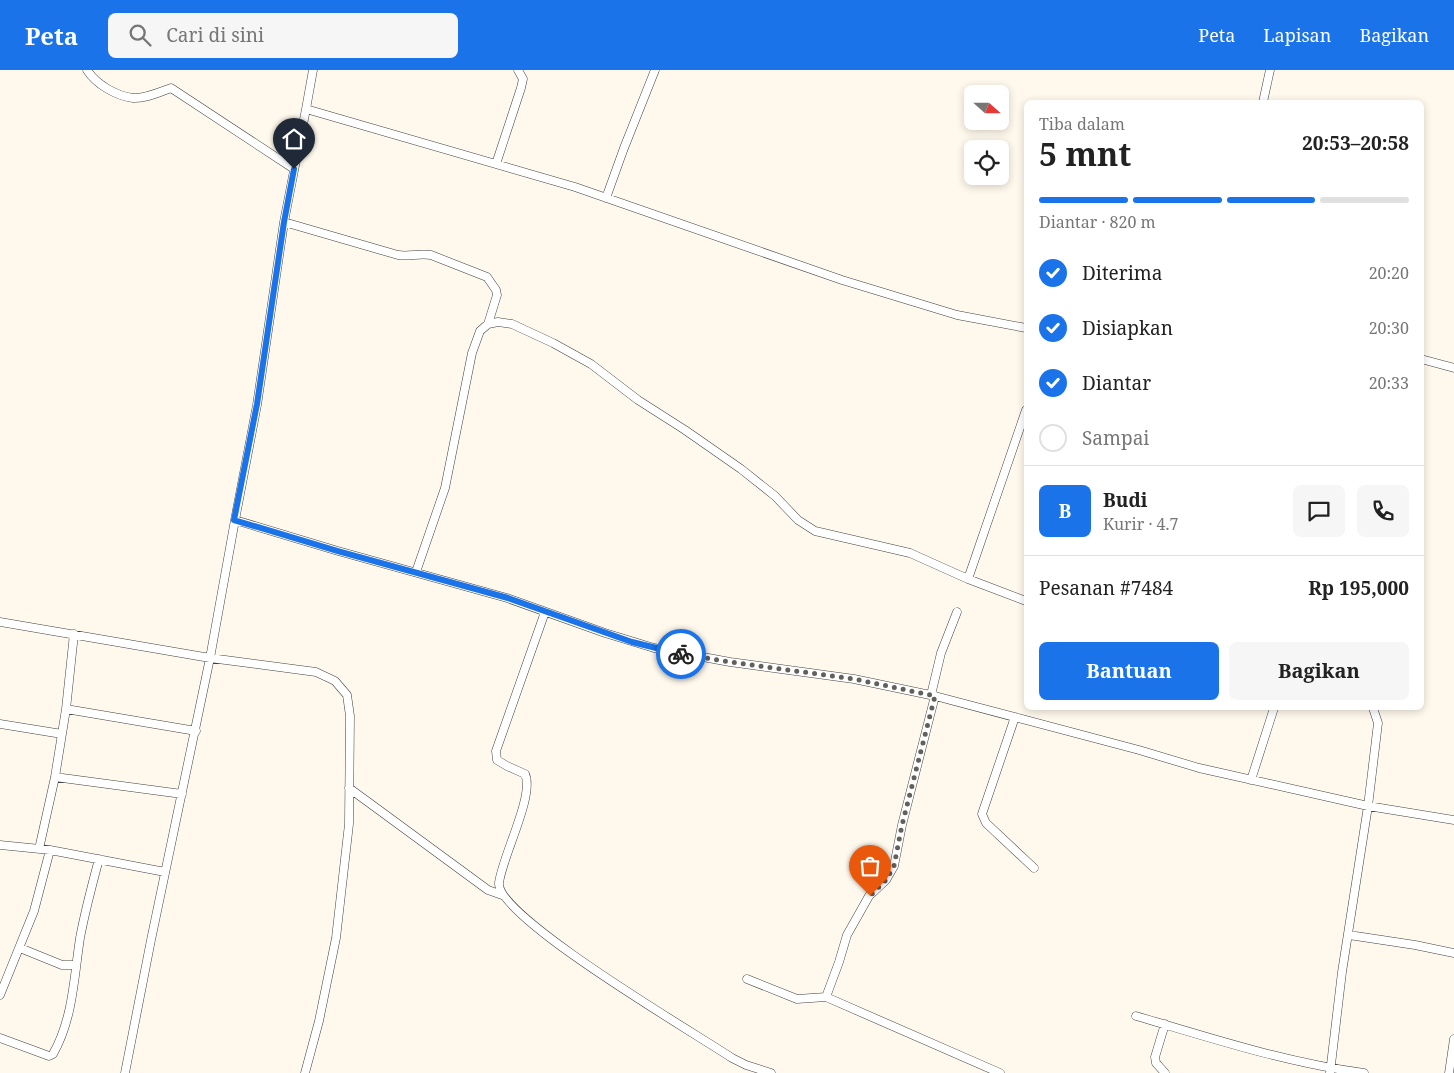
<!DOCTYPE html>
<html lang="id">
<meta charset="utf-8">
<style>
body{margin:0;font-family:"Noto Serif",serif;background:#f6f6f6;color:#222;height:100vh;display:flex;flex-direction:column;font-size:19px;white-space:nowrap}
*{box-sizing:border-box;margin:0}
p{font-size:16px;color:#767676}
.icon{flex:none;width:28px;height:28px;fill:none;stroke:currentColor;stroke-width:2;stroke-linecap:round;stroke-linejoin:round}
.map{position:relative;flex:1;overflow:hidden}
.side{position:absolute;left:1024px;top:30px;width:400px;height:610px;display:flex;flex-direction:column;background:#fff;border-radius:8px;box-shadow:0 2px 8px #0003}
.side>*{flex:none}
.needle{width:32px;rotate:111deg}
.tools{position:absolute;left:964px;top:15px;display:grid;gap:10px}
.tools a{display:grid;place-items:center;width:45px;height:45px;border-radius:8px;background:#fff;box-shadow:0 2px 8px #0003;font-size:25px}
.pin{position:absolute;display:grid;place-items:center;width:42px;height:42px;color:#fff;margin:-51px -21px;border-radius:50% 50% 50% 0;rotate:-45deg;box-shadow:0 0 5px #0007}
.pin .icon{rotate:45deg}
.courier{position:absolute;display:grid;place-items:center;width:50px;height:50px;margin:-25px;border:4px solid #1a73e8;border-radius:50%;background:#fff;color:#222;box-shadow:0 1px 6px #0007}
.head em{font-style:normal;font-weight:700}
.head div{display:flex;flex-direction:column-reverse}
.head{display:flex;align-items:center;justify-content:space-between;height:85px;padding:0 15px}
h1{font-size:32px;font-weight:700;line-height:38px}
.bar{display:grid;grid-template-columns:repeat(4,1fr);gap:8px 5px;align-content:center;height:60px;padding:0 15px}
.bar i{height:6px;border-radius:4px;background:#e0e0e0}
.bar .active{background:#1a73e8}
.bar p{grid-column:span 4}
.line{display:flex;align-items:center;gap:12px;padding:0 15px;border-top:1px solid #e0e0e0}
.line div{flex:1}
.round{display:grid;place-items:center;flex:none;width:52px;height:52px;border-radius:8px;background:#f6f6f6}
ol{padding:0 15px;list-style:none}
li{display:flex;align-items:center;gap:15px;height:55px}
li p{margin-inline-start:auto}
li .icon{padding:5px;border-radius:50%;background:#1a73e8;color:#fff;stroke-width:4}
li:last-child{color:#767676}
li i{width:28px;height:28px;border:2px solid #e0e0e0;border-radius:50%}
.button{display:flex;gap:10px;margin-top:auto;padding:10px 15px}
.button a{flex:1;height:58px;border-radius:8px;background:#1a73e8;color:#fff;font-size:20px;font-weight:700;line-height:58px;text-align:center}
.button a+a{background:#f6f6f6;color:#222}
header{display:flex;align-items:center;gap:30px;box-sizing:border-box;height:70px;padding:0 25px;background:#1a73e8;color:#fff}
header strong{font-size:24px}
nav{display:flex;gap:28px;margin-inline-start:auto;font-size:18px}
.search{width:350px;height:45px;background:#f6f6f6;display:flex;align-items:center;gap:12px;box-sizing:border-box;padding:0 18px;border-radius:8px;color:#767676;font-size:19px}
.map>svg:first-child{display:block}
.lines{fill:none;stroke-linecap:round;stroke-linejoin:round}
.minor-casing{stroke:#404040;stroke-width:9}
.minor{stroke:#fff;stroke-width:8}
.done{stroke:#62605b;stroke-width:5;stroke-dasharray:0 9}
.route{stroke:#1a73e8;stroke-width:6}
</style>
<header>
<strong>Peta</strong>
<div class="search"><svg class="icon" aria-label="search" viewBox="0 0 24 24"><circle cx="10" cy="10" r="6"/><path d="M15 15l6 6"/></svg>Cari di sini</div>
<nav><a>Peta</a><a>Lapisan</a><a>Bagikan</a></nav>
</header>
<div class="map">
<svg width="1454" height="1003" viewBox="0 0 1454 1003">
<rect width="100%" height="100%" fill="#fff9ed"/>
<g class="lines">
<defs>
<path id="minor" d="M 87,0 C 96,14 116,26 133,28 C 145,29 160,22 171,18 L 294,99
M 1263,32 L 1270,0
M 306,39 L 575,117 L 842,210 L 957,245 L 1026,258
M 496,94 L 521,18 L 523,9 L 518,0
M 606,128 L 624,78 L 655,0
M 284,152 L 398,185 C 409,187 419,183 431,185 L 487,207 L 496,220 L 497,225 L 488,254
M 1421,289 L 1454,298
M 235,450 L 338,481 L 507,528 L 605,563 L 654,578 L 730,592 L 854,609 L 935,626 L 1139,680 L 1199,698 L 1368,736 L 1454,750
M 416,502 L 445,418 L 472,283 L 480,261 L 488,254 L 498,252 L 512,254 L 553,273 L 591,294 L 638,330 L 685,360 L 741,399 L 775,426 L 798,450 L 815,461 L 910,483 L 968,509 L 1026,531
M 968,509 L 1026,340
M 545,542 L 496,681 L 497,690 L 507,696 L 525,704 C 535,725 502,787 499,813 C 496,847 698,965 732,988 L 746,995 L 771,1003
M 0,552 L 210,588 L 316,602 L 335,611 L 347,625 L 350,646 L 349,754 L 336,868 L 319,951 L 305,1003
M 931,625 L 941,583 L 957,542
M 66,639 L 196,661
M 1015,647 L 982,744 L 986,753 L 1034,798
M 0,654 L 62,664
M 55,707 L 182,724
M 1251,710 L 1274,638
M 349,718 L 488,820 L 502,825
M 0,775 L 50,780 L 165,802
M 39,779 L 55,707 L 66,639 L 74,564
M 1349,865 L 1415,875 L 1454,883
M 20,878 L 62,895 L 76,895
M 747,909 L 797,929 L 826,927 L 1000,1003
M 0,925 L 34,841 L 50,780
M 826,927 L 839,892 L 847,865 L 869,826 L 886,810 L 894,796 L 902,755 L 935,626
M 1136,946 C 1211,968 1287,993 1364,1003
M 1165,954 L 1155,987 L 1156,993 L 1165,1003
M 0,968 L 49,986 L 53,984 C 73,949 74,907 80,868 C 85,841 92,815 99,789
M 125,1003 L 151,870 L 210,588 L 235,450 L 257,335 L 284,152 L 306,39 L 313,0
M 1330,1003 L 1342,902 L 1368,736 L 1378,653 L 1373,638
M 1449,1003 L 1454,969"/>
</defs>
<use href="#minor" class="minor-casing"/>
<use href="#minor" class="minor"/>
</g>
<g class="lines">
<path class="done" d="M 681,584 L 730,592 L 854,609 L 935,626 L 902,755 L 894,796 L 886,810 L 870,826"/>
<path class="route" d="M 294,99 L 284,152 L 257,334 L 234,450 L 338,481 L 508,528 L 632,572 L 681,584"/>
</g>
</svg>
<div class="tools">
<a><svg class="needle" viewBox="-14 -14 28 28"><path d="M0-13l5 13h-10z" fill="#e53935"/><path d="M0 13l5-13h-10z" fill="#767676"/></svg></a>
<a><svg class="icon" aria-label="locate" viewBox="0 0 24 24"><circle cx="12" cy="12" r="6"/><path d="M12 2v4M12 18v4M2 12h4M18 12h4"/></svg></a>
</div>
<div class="pin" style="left:870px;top:826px;background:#ea580c"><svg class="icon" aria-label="bag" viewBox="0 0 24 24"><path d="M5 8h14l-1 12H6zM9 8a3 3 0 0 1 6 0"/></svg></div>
<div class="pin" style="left:294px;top:99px;background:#1f2937"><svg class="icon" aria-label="home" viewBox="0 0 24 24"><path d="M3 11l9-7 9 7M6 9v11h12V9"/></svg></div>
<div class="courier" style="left:681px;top:584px"><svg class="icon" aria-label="bike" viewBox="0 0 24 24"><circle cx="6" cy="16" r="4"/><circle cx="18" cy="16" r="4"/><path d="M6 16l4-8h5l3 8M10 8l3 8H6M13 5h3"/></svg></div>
<section class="side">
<div class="head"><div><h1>5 mnt</h1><p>Tiba dalam</p></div><em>20:53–20:58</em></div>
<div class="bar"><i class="active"></i><i class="active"></i><i class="active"></i><i></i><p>Diantar · 820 m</p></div>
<ol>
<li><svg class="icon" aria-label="check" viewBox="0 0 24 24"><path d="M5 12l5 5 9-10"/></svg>Diterima<p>20:20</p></li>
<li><svg class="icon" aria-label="check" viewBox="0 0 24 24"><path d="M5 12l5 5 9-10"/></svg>Disiapkan<p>20:30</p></li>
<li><svg class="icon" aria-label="check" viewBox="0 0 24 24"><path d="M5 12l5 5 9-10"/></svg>Diantar<p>20:33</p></li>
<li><i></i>Sampai</li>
</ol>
<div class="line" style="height:90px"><b class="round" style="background:#1a73e8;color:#fff">B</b><div><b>Budi</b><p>Kurir · 4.7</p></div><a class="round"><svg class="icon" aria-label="chat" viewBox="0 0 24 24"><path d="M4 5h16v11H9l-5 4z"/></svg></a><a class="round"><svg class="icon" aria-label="phone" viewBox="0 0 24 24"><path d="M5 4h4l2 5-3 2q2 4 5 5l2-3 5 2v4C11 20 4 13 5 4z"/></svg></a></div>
<div class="line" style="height:65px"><div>Pesanan #7484</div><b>Rp 195,000</b></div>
<div class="button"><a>Bantuan</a><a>Bagikan</a></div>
</section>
</div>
